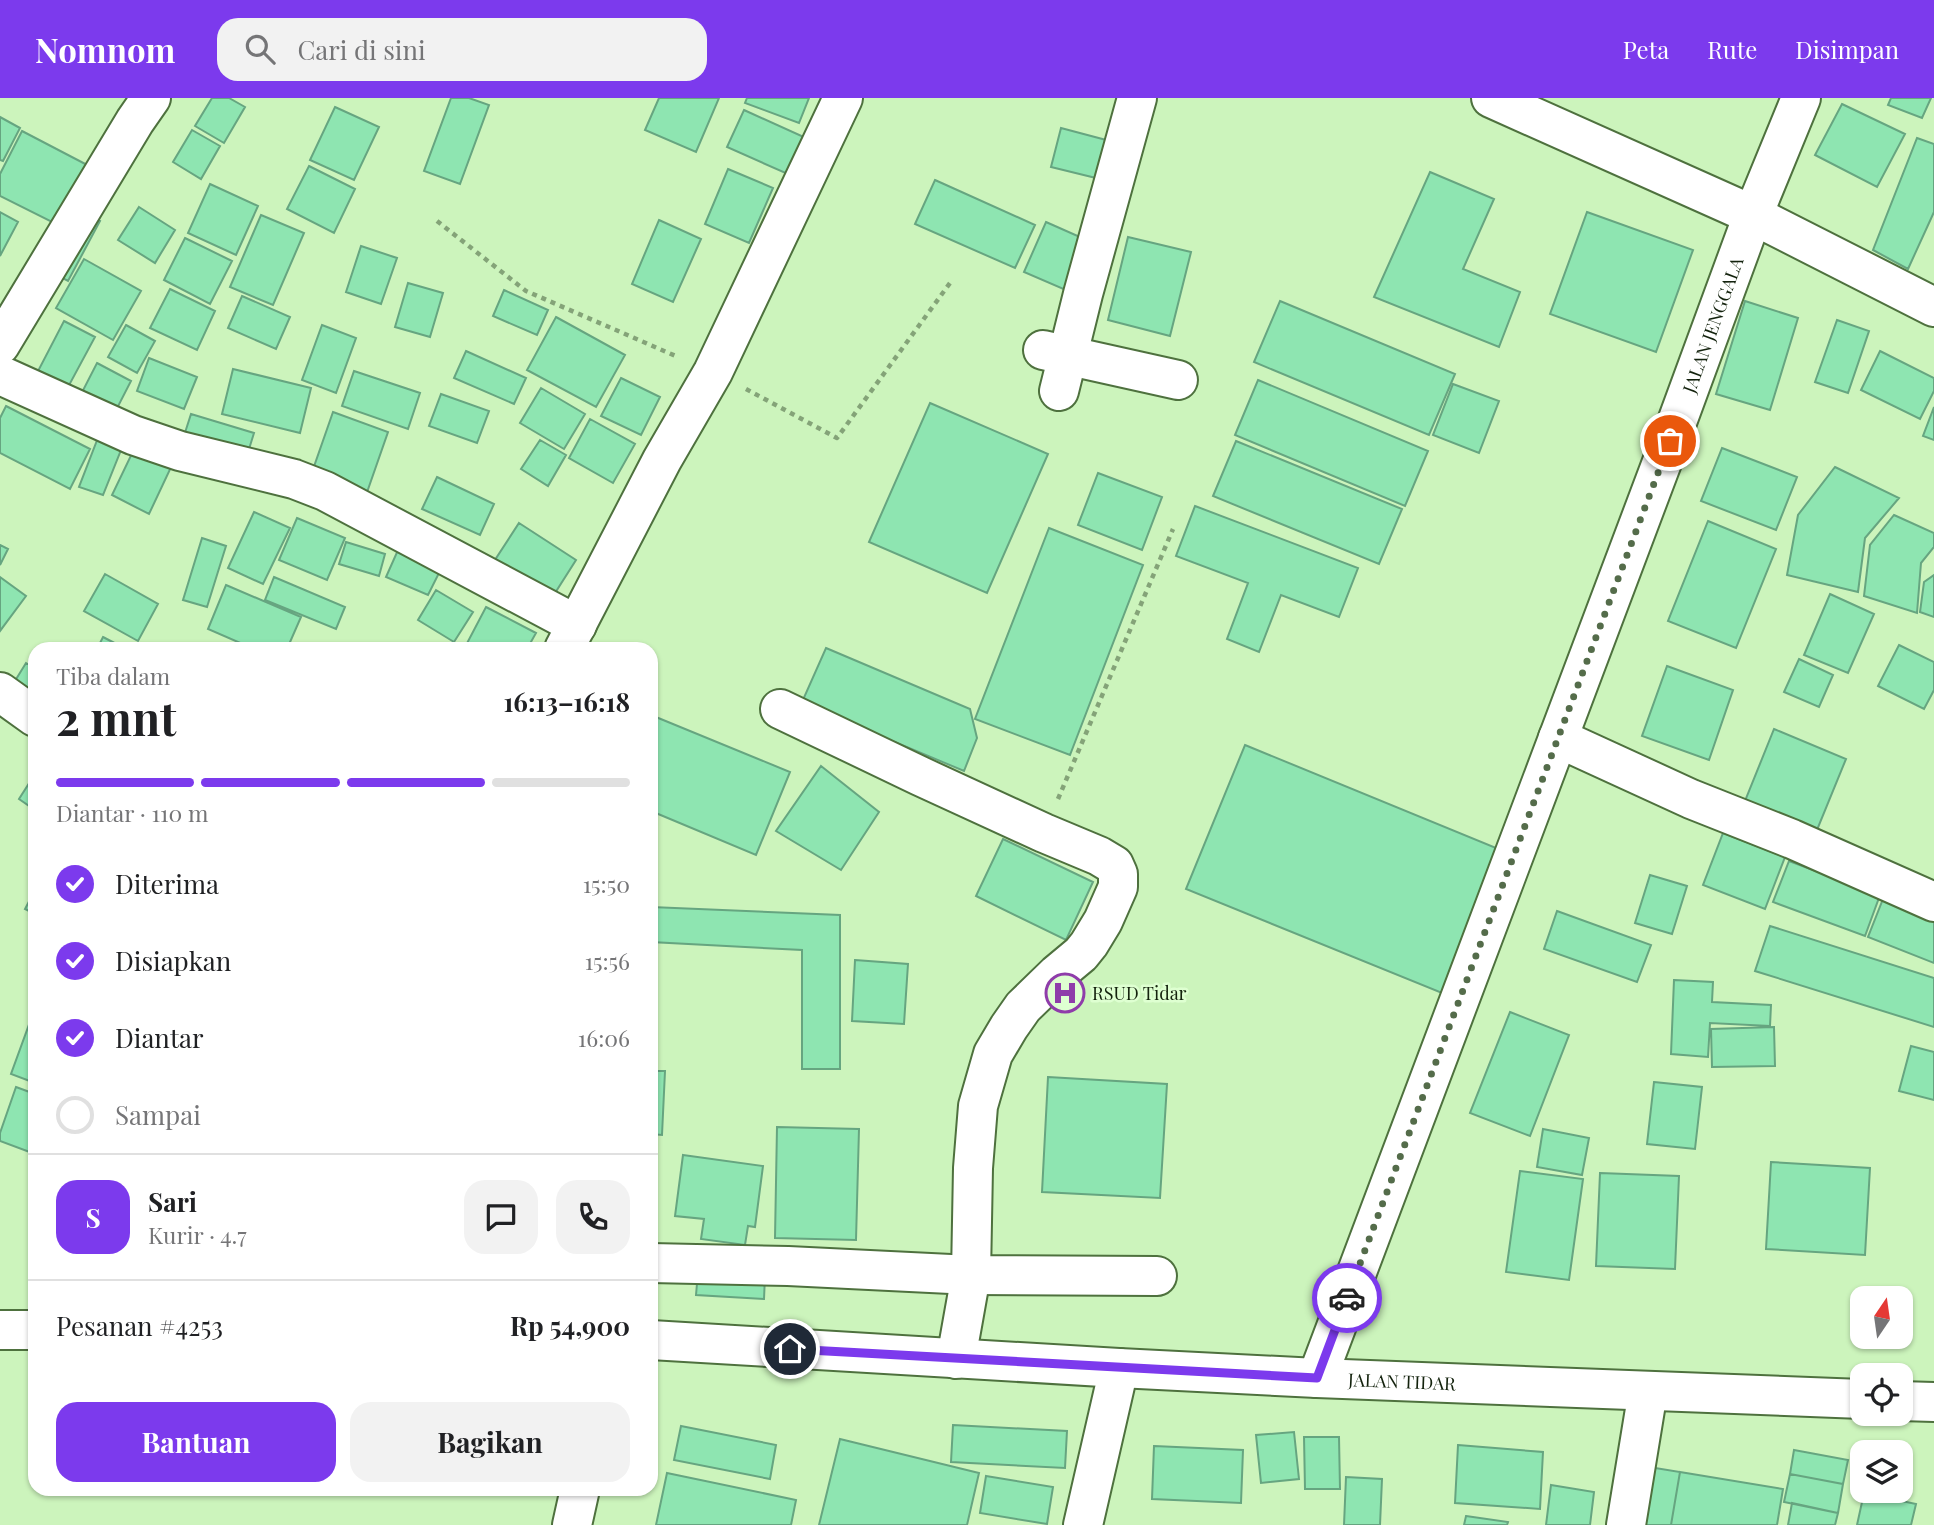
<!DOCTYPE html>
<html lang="id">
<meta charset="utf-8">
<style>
body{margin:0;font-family:"Playfair Display",serif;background:#f2f2f2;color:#202124;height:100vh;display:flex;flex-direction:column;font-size:26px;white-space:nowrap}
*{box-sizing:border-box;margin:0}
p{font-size:23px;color:#757577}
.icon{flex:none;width:38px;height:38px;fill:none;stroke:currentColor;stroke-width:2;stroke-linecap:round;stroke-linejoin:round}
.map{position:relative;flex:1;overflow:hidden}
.side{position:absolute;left:28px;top:544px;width:630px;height:854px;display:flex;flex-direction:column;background:#fff;border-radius:21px;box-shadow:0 2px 5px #0004}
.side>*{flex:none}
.needle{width:46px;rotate:13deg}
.fabs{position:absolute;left:1850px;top:1188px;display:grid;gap:14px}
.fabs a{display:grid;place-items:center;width:63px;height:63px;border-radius:14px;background:#fff;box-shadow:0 2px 5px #0004;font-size:35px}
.pin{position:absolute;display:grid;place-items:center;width:60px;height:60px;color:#fff;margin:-30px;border:4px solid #fff;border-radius:50%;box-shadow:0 2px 7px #0007}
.courier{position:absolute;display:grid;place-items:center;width:70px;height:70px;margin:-35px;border:5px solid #7c3aed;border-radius:50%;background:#fff;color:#222;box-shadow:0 2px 9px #0007}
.head em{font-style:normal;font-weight:700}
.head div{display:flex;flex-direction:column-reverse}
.head{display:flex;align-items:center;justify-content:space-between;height:119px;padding:0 28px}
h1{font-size:46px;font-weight:700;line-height:52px}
.bar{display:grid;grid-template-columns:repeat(4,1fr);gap:10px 7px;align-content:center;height:84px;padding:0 28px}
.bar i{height:9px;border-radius:5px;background:#e0e0e0}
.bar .on{background:#7c3aed}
.bar p{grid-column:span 4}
.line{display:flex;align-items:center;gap:18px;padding:0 28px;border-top:2px solid #e0e0e0}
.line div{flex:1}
.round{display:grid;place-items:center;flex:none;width:74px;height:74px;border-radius:21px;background:#f2f2f2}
ol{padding:0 28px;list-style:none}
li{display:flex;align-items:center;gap:21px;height:77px}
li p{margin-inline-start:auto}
li .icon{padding:7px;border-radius:50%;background:#7c3aed;color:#fff;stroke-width:4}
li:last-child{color:#757577}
li i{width:38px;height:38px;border:4px solid #e0e0e0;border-radius:50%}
.primary-button{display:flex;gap:14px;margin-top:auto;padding:14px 28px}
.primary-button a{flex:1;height:80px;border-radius:21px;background:#7c3aed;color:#fff;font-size:28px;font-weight:700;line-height:80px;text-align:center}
.primary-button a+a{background:#f2f2f2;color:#202124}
header{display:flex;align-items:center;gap:42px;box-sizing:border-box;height:98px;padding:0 35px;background:#7c3aed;color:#fff}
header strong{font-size:33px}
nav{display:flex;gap:38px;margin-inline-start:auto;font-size:24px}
.search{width:490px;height:63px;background:#f2f2f2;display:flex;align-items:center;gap:18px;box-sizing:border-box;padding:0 24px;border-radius:21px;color:#757577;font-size:26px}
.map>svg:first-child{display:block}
.building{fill:#8ee5b1;stroke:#66a580;stroke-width:2}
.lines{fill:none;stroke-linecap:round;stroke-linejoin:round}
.minor-casing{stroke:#4e713e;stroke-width:42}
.major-casing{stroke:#4e713e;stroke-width:42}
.path{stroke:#84a378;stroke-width:4.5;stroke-dasharray:5 5;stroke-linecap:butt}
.minor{stroke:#fff;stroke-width:38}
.major{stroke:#fff;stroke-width:38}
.done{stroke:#546c4a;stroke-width:7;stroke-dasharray:0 12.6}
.route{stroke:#7c3aed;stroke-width:9}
.labels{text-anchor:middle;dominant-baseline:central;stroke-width:5;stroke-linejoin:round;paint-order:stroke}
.street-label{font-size:18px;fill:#13220d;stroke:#deffd1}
.poi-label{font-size:18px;fill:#13220d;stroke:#deffd1;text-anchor:start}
</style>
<header>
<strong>Nomnom</strong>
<div class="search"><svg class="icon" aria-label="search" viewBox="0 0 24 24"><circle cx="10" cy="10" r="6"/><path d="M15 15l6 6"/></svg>Cari di sini</div>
<nav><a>Peta</a><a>Rute</a><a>Disimpan</a></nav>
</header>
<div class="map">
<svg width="1934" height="1427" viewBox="0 0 1934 1427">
<rect width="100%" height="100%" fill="#ccf4bc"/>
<path class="building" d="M 212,0 L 229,0 L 245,9 L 224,45 L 195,28 Z
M 451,0 L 469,0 L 489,7 L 460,86 L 424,73 Z
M 659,0 L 719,0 L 696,54 L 645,32 Z
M 747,0 L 809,0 L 799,25 L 745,5 Z
M 1891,0 L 1931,0 L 1922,20 L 1888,7 Z
M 1842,6 L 1905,36 L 1877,89 L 1815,57 Z
M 335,9 L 379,29 L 354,82 L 310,62 Z
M 744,12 L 806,40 L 790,77 L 727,49 Z
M 0,19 L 20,30 L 3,63 L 0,62 Z
M 1061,30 L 1110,43 L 1100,81 L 1051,69 Z
M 192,32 L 220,48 L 201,81 L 173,64 Z
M 22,33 L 93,70 L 62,129 L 0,98 L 0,76 Z
M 1917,40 L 1934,46 L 1934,114 L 1908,171 L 1873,152 Z
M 309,68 L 355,91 L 334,135 L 287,111 Z
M 728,71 L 773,90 L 749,145 L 705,126 Z
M 1430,74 L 1494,101 L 1463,171 L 1520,194 L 1499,249 L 1374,199 Z
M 935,82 L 1035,127 L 1015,170 L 915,126 Z
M 210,86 L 258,108 L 236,157 L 188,135 Z
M 139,109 L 175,132 L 155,165 L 118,142 Z
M 0,114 L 18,124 L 0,158 Z
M 83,114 L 100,123 L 68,183 L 51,174 Z
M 1587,114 L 1693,152 L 1656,254 L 1550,216 Z
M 261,117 L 304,135 L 273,207 L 230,189 Z
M 659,122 L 701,141 L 673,204 L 632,186 Z
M 1046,124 L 1089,143 L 1068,193 L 1024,174 Z
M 1128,139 L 1191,154 L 1170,238 L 1108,222 Z
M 185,140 L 232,163 L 210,206 L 164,182 Z
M 361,148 L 397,160 L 381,206 L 346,194 Z
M 84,161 L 141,193 L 113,242 L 56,210 Z
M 408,185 L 443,195 L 430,239 L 395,229 Z
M 170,191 L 215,213 L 197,252 L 150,230 Z
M 504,192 L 548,212 L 537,237 L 493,218 Z
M 242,198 L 290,219 L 276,251 L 228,230 Z
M 1280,203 L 1455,276 L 1429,337 L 1254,264 Z
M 1745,203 L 1798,220 L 1770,312 L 1716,296 Z
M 556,219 L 625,257 L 596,309 L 527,272 Z
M 1837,222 L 1869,233 L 1848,295 L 1815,284 Z
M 64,223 L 95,239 L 67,291 L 37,275 Z
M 126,227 L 155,243 L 137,275 L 108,259 Z
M 322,227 L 356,240 L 336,295 L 302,282 Z
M 466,253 L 526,280 L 514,306 L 454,280 Z
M 1880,253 L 1934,280 L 1934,293 L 1920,321 L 1861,292 Z
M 149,260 L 197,279 L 184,311 L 137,293 Z
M 97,265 L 131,283 L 111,322 L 77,304 Z
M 233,271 L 311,290 L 300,335 L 222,316 Z
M 354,273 L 420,295 L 408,331 L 342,308 Z
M 621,280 L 660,299 L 641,337 L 601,318 Z
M 1258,282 L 1428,353 L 1405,408 L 1235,337 Z
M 1453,286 L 1499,303 L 1479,355 L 1433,337 Z
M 541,290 L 585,316 L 564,351 L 520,325 Z
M 441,296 L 489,313 L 477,345 L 429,328 Z
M 930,305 L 1048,356 L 987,495 L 869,444 Z
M 6,308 L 90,351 L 70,391 L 0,355 L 0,320 Z
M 1934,309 L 1934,342 L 1923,338 Z
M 333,314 L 388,334 L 365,400 L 310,380 Z
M 191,316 L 254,335 L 245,364 L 182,344 Z
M 590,321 L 635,346 L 613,385 L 569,360 Z
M 101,332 L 125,342 L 103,397 L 79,389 Z
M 540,342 L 566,357 L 548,388 L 521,371 Z
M 1236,343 L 1402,411 L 1379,466 L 1213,398 Z
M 136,347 L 173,365 L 149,416 L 112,397 Z
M 1722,350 L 1797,379 L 1776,432 L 1701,403 Z
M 1835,369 L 1899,400 L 1865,440 L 1858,494 L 1787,477 L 1798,417 Z
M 1098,375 L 1162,399 L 1142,452 L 1078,427 Z
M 437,379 L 494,406 L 480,437 L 422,411 Z
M 1195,408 L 1358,470 L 1339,519 L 1281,497 L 1259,554 L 1227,541 L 1248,485 L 1176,458 Z
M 254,414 L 290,430 L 263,486 L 228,470 Z
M 1894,417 L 1934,435 L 1934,449 L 1921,465 L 1917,515 L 1864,498 L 1870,447 Z
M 297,420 L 345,440 L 327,482 L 279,462 Z
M 1708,423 L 1776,451 L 1736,550 L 1668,523 Z
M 519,425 L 576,462 L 548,506 L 491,468 Z
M 1049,430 L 1143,467 L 1070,657 L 975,621 Z
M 202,440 L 226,448 L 207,509 L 183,502 Z
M 346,444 L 385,456 L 379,478 L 339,466 Z
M 0,447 L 8,451 L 0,467 Z
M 398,452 L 441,471 L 428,497 L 386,479 Z
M 105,476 L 158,506 L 138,543 L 84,513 Z
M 1934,477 L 1934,519 L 1920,514 L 1924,484 Z
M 0,479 L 26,498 L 0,533 Z
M 274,479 L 345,509 L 336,531 L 265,502 Z
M 226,487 L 301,519 L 287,551 L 254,551 L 208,531 Z
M 436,492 L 473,514 L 454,544 L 418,522 Z
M 1830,496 L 1874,516 L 1848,575 L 1804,557 Z
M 486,509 L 536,535 L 527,551 L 464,551 Z
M 103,539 L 126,551 L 97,551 Z
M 1899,547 L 1934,564 L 1934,592 L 1924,611 L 1878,588 Z
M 826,550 L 970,611 L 977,640 L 964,673 L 895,644 L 889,658 L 802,604 Z
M 1799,561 L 1833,577 L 1819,609 L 1784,594 Z
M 26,565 L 35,570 L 35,607 L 10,591 Z
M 1667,568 L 1733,592 L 1709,662 L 1642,638 Z
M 651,617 L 790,674 L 756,757 L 651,713 Z
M 1774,631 L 1846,661 L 1817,732 L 1745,703 Z
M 1245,647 L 1501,752 L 1442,895 L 1186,791 Z
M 821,668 L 879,714 L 841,772 L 776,733 Z
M 35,676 L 35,712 L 19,701 Z
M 1723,735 L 1785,759 L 1765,811 L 1703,787 Z
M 1003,741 L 1093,784 L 1066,842 L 976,798 Z
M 1789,763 L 1880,797 L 1865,838 L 1773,804 Z
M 1650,777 L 1687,788 L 1672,836 L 1635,825 Z
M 35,792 L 35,816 L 25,811 Z
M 1883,801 L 1934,821 L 1934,865 L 1868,839 Z
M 651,809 L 840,817 L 840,971 L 802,971 L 802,852 L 651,844 Z
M 1557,813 L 1651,847 L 1637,884 L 1544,851 Z
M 1770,828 L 1934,880 L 1934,929 L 1755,873 Z
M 855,862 L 908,866 L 904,926 L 852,923 Z
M 1674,882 L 1713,884 L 1712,904 L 1771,907 L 1770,928 L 1710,925 L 1708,959 L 1671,956 Z
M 35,910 L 35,985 L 11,976 Z
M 1510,914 L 1569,937 L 1530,1038 L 1470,1015 Z
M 1774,929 L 1775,968 L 1712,969 L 1711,931 Z
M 1911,948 L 1934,954 L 1934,1002 L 1899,993 Z
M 651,973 L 665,973 L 662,1037 L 651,1036 Z
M 1048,979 L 1167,986 L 1160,1100 L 1042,1094 Z
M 1654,984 L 1702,989 L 1695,1051 L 1647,1046 Z
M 16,989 L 35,996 L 35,1056 L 0,1043 L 0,1035 Z
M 777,1029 L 859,1031 L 856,1142 L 775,1140 Z
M 1543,1031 L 1589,1040 L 1582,1077 L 1537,1069 Z
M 683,1057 L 763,1068 L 755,1129 L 748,1128 L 745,1147 L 701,1141 L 704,1121 L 675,1118 Z
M 1771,1064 L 1870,1070 L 1865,1157 L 1766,1151 Z
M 1520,1073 L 1583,1081 L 1569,1182 L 1506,1174 Z
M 1600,1075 L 1679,1078 L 1675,1171 L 1596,1168 Z
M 698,1174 L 765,1178 L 764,1201 L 696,1197 Z
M 953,1327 L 1067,1333 L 1065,1370 L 951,1364 Z
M 681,1328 L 776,1347 L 770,1381 L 674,1362 Z
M 1294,1334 L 1299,1381 L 1261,1385 L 1256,1337 Z
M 1304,1339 L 1339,1339 L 1340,1391 L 1305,1391 Z
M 840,1341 L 979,1375 L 967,1427 L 819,1427 Z
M 1458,1347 L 1543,1354 L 1540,1411 L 1455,1405 Z
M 1154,1348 L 1243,1352 L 1241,1405 L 1152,1401 Z
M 1872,1348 L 1910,1355 L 1904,1386 L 1900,1385 L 1900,1354 L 1871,1354 Z
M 1794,1352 L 1848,1362 L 1843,1386 L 1790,1376 Z
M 1643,1368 L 1680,1374 L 1671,1427 L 1633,1427 Z
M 1680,1374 L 1783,1391 L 1777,1427 L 1671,1427 Z
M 667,1375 L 796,1402 L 791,1427 L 656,1427 Z
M 1790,1376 L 1843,1386 L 1838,1415 L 1784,1404 Z
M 986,1378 L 1053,1389 L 1047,1426 L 980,1415 Z
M 1346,1379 L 1382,1381 L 1380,1427 L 1344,1427 Z
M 1551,1387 L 1594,1394 L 1590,1427 L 1546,1427 Z
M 1864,1395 L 1916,1406 L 1911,1427 L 1857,1427 Z
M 1792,1405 L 1838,1415 L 1835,1427 L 1788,1427 Z
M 1466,1418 L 1508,1424 L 1507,1427 L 1464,1427 Z"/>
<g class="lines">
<defs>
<g id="minor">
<path d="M 1491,0 L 1753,117 L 1934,209"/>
<path d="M 0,247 L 135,23 L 151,0"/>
<path d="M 1043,252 L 1178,282"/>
<path d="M 0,277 L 133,337 L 180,353 L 294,381 L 325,393 L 577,527"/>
<path d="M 1059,293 L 1083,196 L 1137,0"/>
<path d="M 564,551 L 662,362 L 713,274 L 843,0"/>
<path d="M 0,594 L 35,619"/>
<path d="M 780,611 L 920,678 L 1044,735 L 1099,758 L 1114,767 L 1118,776 L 1118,789 L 1103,823 L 1089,846 L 1081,856 L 1057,876 L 1023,909 L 1009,929 L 993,956 L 978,1008 L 973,1070 L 971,1177 L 956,1261"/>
<path d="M 1558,640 L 1691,701 L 1792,741 L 1934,804"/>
<path d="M 651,1165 L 788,1168 L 971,1177 L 1157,1178"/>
<path id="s1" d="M 1317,1280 L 1670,343 L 1753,117 L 1801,0"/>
<path d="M 572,1427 L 580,1391"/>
<path d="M 1083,1427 L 1119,1270"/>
<path d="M 1626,1427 L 1648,1293"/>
</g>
<g id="major">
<path d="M 0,1232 L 35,1232"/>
<path id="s2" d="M 651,1242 L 1119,1270 L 1317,1280 L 1862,1301"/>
<path d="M 1900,1303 L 1934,1304"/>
</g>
</defs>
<use href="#minor" class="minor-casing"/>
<use href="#major" class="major-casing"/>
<path class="path" d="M 437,123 L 526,193 L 678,259
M 746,291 L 837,340 L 950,185
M 1058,701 L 1173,431"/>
<use href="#minor" class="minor"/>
<use href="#major" class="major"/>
</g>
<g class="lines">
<path class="done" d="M 1347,1200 L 1670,343"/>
<path class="route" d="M 790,1251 L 1317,1280 L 1347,1200"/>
</g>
<defs>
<symbol id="hospital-ring" viewBox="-11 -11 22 22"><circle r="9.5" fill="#deffd1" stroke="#8f3caa" stroke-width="1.5"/><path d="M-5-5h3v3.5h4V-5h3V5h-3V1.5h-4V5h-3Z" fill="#8f3caa"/></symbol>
</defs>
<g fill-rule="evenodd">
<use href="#hospital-ring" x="1043" y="873" width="44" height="44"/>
</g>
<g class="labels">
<g class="street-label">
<text stroke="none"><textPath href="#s1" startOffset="1125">JALAN JENGGALA</textPath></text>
<text stroke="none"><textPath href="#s2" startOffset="752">JALAN TIDAR</textPath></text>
</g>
<g class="poi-label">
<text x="1092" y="895">RSUD Tidar</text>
</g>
</g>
</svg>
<div class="fabs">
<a><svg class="needle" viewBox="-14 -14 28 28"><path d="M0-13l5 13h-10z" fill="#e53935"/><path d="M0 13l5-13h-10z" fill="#757577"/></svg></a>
<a><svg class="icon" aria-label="locate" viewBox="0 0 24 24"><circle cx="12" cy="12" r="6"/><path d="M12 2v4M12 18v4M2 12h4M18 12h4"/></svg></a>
<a><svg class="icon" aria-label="layers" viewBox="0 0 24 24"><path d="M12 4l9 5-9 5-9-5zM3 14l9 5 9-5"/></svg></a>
</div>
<div class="pin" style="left:1670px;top:343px;background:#ea580c"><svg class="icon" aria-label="bag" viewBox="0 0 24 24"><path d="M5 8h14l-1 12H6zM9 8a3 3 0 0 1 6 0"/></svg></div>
<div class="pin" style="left:790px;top:1251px;background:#1f2937"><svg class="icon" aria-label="home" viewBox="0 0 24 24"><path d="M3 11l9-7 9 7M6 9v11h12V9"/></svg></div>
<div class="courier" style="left:1347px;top:1200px"><svg class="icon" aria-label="car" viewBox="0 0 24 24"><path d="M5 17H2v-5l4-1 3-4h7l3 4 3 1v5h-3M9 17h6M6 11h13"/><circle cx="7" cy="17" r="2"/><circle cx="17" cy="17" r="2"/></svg></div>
<section class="side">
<div class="head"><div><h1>2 mnt</h1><p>Tiba dalam</p></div><em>16:13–16:18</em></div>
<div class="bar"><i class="on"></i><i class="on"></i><i class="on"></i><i></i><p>Diantar · 110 m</p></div>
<ol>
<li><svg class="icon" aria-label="check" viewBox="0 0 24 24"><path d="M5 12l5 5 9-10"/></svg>Diterima<p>15:50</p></li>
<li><svg class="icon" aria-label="check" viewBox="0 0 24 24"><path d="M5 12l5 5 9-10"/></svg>Disiapkan<p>15:56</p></li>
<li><svg class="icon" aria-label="check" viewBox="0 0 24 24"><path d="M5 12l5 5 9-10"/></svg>Diantar<p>16:06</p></li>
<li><i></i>Sampai</li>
</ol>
<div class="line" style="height:126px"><b class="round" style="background:#7c3aed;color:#fff">S</b><div><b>Sari</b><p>Kurir · 4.7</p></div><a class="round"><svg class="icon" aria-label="chat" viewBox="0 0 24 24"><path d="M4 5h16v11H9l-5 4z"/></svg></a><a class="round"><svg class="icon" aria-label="phone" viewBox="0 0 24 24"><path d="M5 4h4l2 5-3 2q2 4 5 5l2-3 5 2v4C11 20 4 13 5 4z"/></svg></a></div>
<div class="line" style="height:91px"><div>Pesanan #4253</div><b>Rp 54,900</b></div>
<div class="primary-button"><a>Bantuan</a><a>Bagikan</a></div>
</section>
</div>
